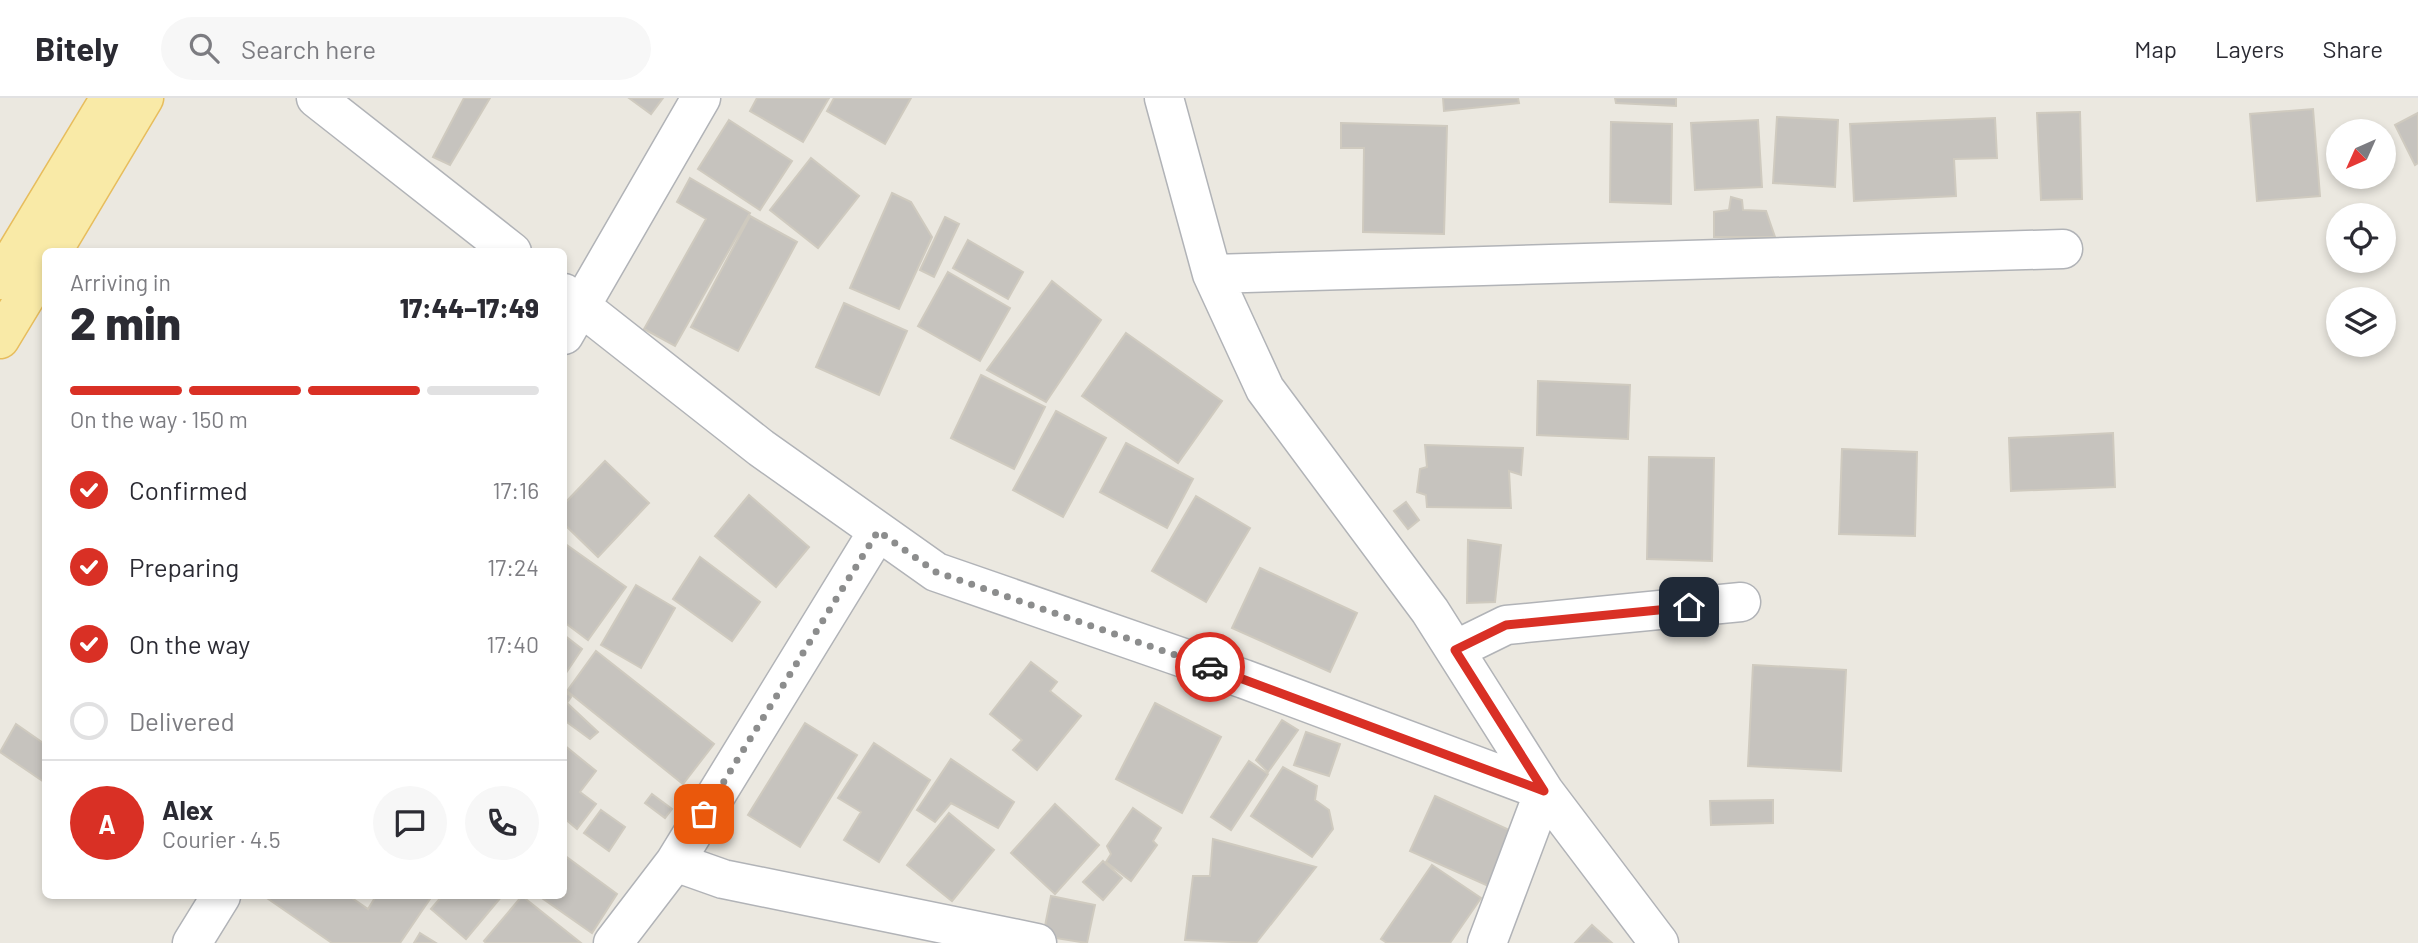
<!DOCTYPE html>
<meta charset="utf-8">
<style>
body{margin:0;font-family:Barlow,sans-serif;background:#f7f7f7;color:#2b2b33;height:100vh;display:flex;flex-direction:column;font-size:26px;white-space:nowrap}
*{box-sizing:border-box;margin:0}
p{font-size:23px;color:#7c7c81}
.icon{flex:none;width:38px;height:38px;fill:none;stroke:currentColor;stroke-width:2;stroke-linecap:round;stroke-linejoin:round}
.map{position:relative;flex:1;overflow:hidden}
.details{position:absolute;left:42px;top:150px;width:525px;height:651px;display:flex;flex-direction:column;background:#fff;border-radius:10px;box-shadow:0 4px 10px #0003}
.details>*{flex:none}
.needle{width:46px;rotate:225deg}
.controls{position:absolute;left:2326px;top:21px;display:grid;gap:14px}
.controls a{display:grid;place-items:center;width:70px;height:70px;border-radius:50%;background:#fff;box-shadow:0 4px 10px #0003;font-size:35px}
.pin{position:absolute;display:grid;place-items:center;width:60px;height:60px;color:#fff;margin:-30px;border-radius:14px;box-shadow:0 4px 10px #0006}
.courier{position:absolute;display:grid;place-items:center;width:70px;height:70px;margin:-35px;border:5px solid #d93025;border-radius:50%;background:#fff;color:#222;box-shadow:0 2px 9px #0007}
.head em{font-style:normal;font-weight:800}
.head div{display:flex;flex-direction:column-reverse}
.head{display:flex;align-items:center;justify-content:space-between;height:119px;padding:0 28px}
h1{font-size:46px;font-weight:800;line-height:52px}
.bar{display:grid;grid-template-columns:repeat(4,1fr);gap:10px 7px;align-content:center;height:84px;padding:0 28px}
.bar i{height:9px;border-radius:5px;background:#e1e1e2}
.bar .current{background:#d93025}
.bar p{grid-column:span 4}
.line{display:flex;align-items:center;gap:18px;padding:0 28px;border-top:2px solid #e1e1e2}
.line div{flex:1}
.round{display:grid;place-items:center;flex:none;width:74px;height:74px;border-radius:37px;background:#f7f7f7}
ol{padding:0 28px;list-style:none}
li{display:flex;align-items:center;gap:21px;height:77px}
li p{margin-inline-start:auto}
li .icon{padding:7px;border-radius:50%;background:#d93025;color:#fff;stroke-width:4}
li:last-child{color:#7c7c81}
li i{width:38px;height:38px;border:4px solid #e1e1e2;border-radius:50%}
header{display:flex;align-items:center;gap:42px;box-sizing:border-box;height:98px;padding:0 35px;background:#fff;border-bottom:2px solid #e1e1e2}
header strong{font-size:33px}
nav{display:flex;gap:38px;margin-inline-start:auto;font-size:24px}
.search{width:490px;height:63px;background:#f7f7f7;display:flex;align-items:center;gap:18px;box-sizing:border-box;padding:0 24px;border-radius:38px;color:#7c7c81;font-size:26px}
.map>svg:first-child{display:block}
.building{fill:#c6c3be;stroke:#cfcabf;stroke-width:2}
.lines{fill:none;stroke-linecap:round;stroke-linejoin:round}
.street-casing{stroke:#b1b3b7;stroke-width:41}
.primary-casing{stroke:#e7bd5d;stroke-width:41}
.street{stroke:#fff;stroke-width:38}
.primary{stroke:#f9eaa7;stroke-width:38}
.done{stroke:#8c8d8d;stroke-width:7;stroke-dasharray:0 12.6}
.route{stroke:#d93025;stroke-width:9}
</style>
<header>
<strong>Bitely</strong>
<div class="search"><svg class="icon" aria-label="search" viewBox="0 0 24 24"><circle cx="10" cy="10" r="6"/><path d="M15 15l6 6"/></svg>Search here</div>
<nav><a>Map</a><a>Layers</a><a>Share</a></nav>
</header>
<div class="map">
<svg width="2418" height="845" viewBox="0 0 2418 845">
<rect width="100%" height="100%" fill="#ebe8e0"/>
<path class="building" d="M 464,0 L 490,0 L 450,67 L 433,59 Z
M 629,0 L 663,0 L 651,16 Z
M 757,0 L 829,0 L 803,44 L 750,13 Z
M 834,0 L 911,0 L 885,46 L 827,13 Z
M 1443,0 L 1518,0 L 1519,5 L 1444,13 Z
M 1615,0 L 1676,0 L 1676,8 L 1616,5 Z
M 2313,11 L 2320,98 L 2257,103 L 2250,16 Z
M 2080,14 L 2082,101 L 2041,102 L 2037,15 Z
M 2418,15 L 2418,65 L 2415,67 L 2395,27 Z
M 1777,19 L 1838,22 L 1835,89 L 1773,85 Z
M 1995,20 L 1997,60 L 1954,61 L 1956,98 L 1854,103 L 1850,26 Z
M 729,22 L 792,63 L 760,112 L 698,71 Z
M 1758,22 L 1762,89 L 1695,92 L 1691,25 Z
M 1611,24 L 1672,26 L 1671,106 L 1610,104 Z
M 1341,25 L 1447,28 L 1444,136 L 1363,134 L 1364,50 L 1341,50 Z
M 811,60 L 859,98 L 818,150 L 770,112 Z
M 690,80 L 750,115 L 675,248 L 644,231 L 706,121 L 677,104 Z
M 892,95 L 911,104 L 932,139 L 899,211 L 850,190 Z
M 1731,99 L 1742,102 L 1743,112 L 1766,113 L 1775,139 L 1714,139 L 1714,114 L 1729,112 Z
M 750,118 L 797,144 L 738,253 L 691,229 Z
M 945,119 L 959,126 L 934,179 L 920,172 Z
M 968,142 L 1023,174 L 1008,201 L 953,170 Z
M 948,174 L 1010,210 L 980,263 L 918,228 Z
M 1052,183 L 1101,222 L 1046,304 L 987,272 Z
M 844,205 L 907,233 L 879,297 L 816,269 Z
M 1126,235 L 1222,303 L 1178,365 L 1082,298 Z
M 981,277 L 1045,309 L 1014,371 L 951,340 Z
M 1538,283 L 1630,287 L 1628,341 L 1537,337 Z
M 1056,313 L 1106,340 L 1063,419 L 1013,392 Z
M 2113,335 L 2115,389 L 2011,393 L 2009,340 Z
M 1126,345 L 1193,381 L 1167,430 L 1100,394 Z
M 1425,347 L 1523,350 L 1521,377 L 1509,373 L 1511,410 L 1427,409 L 1426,397 L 1417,394 L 1420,371 L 1427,369 Z
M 1842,351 L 1917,354 L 1915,438 L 1839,436 Z
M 1649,359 L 1714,360 L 1712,463 L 1647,461 Z
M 605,363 L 649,405 L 598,459 L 564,426 L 564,406 Z
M 749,397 L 809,449 L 776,489 L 715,438 Z
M 1196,398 L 1250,430 L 1206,504 L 1152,473 Z
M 1406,404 L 1419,422 L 1408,431 L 1394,413 Z
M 1468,442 L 1501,447 L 1495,504 L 1467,505 Z
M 564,445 L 626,489 L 588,542 L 564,524 Z
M 700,459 L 760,504 L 732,543 L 673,501 Z
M 1260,470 L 1357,515 L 1330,574 L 1232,530 Z
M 636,487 L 675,510 L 641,570 L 601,547 Z
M 564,537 L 582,551 L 564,578 Z
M 596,553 L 714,646 L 683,686 L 567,593 Z
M 1031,564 L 1057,584 L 1050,593 L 1081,618 L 1037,672 L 1013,652 L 1022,642 L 990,616 Z
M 1753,567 L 1846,572 L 1841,673 L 1748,668 Z
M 568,595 L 571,599 L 567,605 L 598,634 L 590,641 L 564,622 L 564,600 Z
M 1155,605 L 1221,639 L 1182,715 L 1116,681 Z
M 1282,622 L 1298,632 L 1268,674 L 1256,662 Z
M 805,625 L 857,657 L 800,749 L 748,717 Z
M 16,626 L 46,647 L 44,684 L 0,654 Z
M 1306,634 L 1340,646 L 1329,678 L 1294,667 Z
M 874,645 L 930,682 L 879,764 L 844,742 L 861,714 L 838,700 Z
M 564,647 L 596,673 L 580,694 L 596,706 L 577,731 L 564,720 Z
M 951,661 L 1014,704 L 998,730 L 951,705 L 935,724 L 917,712 Z
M 1249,663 L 1268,676 L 1231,732 L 1211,719 Z
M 1283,669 L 1317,688 L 1315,702 L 1329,712 L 1333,731 L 1312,759 L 1251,718 Z
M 652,696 L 672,711 L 665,720 L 645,705 Z
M 1435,698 L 1520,737 L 1495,791 L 1410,753 Z
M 1773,702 L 1773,725 L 1711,727 L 1710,703 Z
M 1055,706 L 1099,747 L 1055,796 L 1011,755 Z
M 1133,710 L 1161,730 L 1153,743 L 1157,747 L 1131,783 L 1106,764 L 1111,756 L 1107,748 Z
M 601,712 L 625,729 L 609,753 L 584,735 Z
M 949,715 L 994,752 L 952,803 L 907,767 Z
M 1213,741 L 1316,769 L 1256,845 L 1185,842 L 1193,778 L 1210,778 Z
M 564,757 L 617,796 L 592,835 L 539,798 L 564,798 Z
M 1103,763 L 1122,780 L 1103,802 L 1083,784 Z
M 1432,767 L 1481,800 L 1450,845 L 1387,845 L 1381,841 Z
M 264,798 L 349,798 L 368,811 L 376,798 L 432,798 L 400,845 L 332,845 Z
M 442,798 L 502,798 L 466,841 L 431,811 Z
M 522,798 L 581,845 L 486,845 L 484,843 Z
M 1051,798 L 1095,807 L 1087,845 L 1043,838 Z
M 1592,827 L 1612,845 L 1575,845 Z
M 420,835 L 436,845 L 414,845 Z"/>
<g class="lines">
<defs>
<path id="street" d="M 316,0 L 512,154
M 1164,0 L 1212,176 L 1265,291 L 1430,513 L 1544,693 L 1659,845
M 1212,176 L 2063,151
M 564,195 L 761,350 L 936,474 L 1244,581 L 1544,693 L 1487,845
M 564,237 L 701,0
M 1455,552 L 1506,527 L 1741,504
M 675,764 L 723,781 L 1037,845
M 192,845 L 221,798
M 613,845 L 675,764 L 878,433"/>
<path id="primary" d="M 52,154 L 144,0
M 0,182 L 110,0
M 0,241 L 46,165"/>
</defs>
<use href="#street" class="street-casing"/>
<use href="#primary" class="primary-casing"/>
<use href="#street" class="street"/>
<use href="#primary" class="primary"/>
</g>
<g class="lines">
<path class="done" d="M 704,716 L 878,433 L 936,474 L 1210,569"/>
<path class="route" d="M 1210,569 L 1544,693 L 1455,552 L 1506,527 L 1689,509"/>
</g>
</svg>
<div class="controls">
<a><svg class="needle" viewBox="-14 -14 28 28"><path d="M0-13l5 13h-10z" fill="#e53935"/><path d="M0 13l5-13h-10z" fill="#7c7c81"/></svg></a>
<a><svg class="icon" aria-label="locate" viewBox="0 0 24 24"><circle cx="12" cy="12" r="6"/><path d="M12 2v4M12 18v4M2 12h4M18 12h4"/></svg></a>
<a><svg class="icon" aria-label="layers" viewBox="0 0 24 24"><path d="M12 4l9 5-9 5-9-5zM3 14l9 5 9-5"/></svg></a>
</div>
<div class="pin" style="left:704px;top:716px;background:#ea580c"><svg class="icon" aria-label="bag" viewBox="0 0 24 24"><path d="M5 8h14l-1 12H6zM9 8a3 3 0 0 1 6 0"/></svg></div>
<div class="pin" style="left:1689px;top:509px;background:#1f2937"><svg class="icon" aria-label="home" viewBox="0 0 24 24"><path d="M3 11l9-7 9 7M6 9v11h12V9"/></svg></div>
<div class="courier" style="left:1210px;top:569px"><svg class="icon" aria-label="car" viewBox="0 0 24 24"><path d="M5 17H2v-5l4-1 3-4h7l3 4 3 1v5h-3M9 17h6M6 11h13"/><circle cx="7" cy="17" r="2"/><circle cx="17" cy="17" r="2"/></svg></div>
<section class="details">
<div class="head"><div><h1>2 min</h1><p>Arriving in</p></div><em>17:44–17:49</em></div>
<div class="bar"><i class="current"></i><i class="current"></i><i class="current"></i><i></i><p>On the way · 150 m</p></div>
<ol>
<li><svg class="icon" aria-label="check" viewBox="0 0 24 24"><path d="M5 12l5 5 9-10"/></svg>Confirmed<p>17:16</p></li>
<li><svg class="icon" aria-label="check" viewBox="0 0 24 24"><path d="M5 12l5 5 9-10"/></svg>Preparing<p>17:24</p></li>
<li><svg class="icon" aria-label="check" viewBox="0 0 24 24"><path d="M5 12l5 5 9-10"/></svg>On the way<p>17:40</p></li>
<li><i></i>Delivered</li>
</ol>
<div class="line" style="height:126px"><b class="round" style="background:#d93025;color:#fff">A</b><div><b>Alex</b><p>Courier · 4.5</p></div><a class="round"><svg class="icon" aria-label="chat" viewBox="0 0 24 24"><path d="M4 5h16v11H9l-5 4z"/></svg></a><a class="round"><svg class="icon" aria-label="phone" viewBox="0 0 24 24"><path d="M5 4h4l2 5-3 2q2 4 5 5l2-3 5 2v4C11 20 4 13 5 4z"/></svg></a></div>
</section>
</div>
